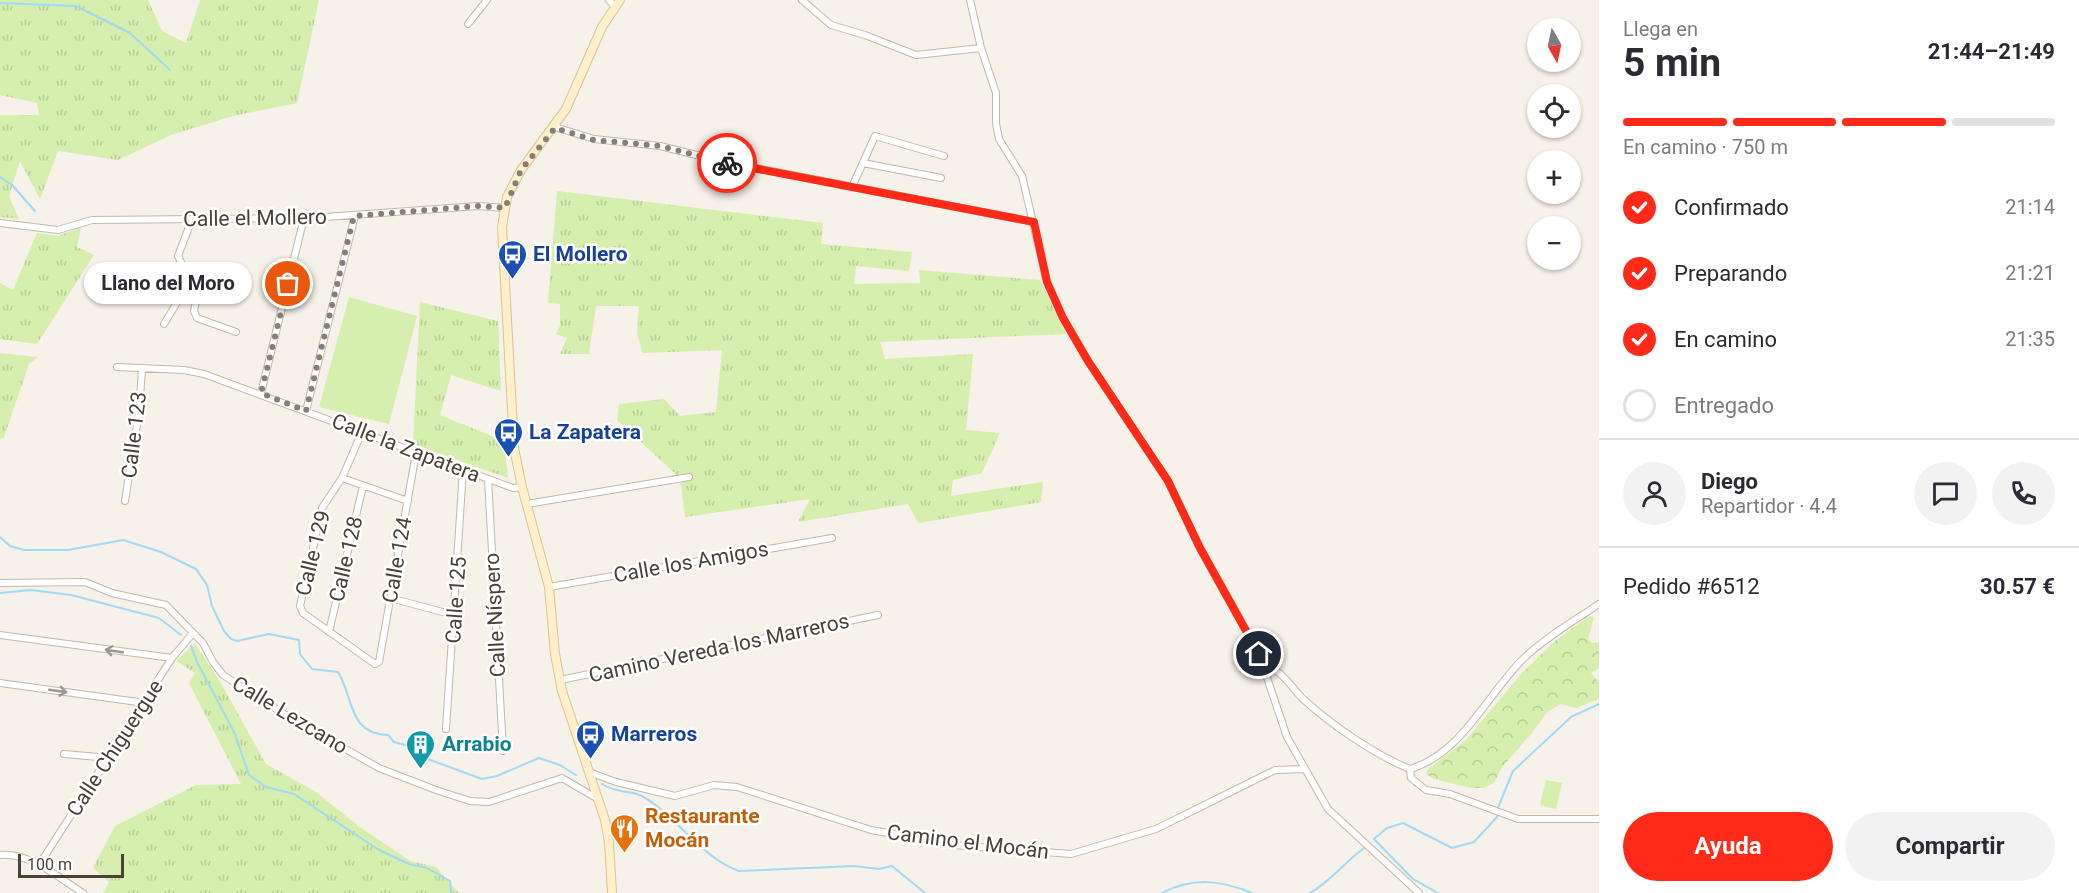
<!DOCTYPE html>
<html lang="es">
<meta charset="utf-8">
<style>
body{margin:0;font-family:Roboto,sans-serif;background:#f2f2f3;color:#2b2b33;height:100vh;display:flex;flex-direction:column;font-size:22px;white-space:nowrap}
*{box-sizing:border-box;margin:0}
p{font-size:20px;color:#7c7c81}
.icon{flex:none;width:33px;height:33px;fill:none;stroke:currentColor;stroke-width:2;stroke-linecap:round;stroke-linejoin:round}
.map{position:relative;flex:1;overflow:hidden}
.panel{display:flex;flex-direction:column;background:#fff;width:480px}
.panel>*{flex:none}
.needle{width:39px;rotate:171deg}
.fabs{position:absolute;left:1527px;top:18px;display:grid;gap:12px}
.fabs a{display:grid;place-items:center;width:54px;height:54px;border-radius:50%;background:#fff;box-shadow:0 2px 4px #0004;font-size:30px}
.scale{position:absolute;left:18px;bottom:15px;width:106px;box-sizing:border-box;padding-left:6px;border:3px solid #4b4236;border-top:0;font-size:16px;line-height:21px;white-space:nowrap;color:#4b4236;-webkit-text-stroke:4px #fff;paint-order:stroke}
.pin{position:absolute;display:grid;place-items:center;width:51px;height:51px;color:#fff;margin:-26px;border:3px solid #fff;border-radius:50%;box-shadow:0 2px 6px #0007}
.courier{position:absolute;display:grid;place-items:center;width:60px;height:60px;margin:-30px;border:4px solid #ff2b18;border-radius:50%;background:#fff;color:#222;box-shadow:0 2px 8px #0007}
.bubble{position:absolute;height:42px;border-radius:21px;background:#fff;box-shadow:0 2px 4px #0004;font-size:20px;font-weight:700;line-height:42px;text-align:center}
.headline em{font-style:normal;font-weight:700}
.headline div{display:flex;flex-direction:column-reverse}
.headline{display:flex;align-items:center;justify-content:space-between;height:102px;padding:0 24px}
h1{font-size:39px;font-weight:700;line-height:45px}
.bar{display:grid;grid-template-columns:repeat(4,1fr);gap:9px 6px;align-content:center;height:72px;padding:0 24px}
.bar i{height:8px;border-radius:4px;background:#e1e1e2}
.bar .selected{background:#ff2b18}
.bar p{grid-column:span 4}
.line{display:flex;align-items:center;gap:15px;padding:0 24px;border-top:2px solid #e1e1e2}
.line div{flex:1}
.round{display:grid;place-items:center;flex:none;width:63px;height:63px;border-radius:32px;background:#f2f2f3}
ol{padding:0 24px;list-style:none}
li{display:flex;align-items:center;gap:18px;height:66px}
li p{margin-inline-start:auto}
li .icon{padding:6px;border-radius:50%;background:#ff2b18;color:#fff;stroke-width:4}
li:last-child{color:#7c7c81}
li i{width:33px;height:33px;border:3px solid #e1e1e2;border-radius:50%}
.cta{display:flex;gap:12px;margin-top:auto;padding:12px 24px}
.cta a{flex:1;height:69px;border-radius:36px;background:#ff2b18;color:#fff;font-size:24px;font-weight:700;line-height:69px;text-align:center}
.cta a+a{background:#f2f2f3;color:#2b2b33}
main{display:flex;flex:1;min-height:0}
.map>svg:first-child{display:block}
.grass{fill:url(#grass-tufts)}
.forest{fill:url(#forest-crowns)}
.pitch{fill:#d6eeae}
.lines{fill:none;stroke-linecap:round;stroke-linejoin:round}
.stream{stroke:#a0daf8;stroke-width:2}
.minor-casing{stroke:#c3b9ab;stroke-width:8}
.secondary-casing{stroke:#dbc495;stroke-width:10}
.minor{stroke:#fff;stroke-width:6}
.secondary{stroke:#ffefcb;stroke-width:8}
.oneway{stroke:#9c9790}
.done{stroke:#877f75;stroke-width:6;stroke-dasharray:0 10.8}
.route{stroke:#ff2b18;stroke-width:8}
.labels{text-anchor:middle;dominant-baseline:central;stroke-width:5;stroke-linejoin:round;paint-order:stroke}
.street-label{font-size:21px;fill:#4b4236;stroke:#fff}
.transit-label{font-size:21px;font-weight:bold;fill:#164399;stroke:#fff;text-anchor:start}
.culture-label{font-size:21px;font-weight:bold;fill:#0d838f;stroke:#fff;text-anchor:start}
.food-label{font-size:21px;font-weight:bold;fill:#c56008;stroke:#fff;text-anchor:start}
</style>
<main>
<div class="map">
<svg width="1599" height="893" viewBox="0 0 1599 893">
<defs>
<pattern id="grass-tufts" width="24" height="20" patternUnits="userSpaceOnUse" patternTransform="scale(1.5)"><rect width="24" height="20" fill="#d6eeae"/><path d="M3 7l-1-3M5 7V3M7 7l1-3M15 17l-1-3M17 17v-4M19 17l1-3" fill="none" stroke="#b9cd96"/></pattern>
<pattern id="forest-crowns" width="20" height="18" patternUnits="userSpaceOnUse" patternTransform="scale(1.5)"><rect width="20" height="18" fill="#d6eeae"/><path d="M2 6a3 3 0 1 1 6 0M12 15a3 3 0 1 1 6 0" fill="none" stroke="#b9cd96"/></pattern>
</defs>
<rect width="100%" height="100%" fill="#f6f1e9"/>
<path class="grass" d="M 0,0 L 148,0 L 162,31 L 186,43 L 200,0 L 319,0 L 297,103 L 233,116 L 171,135 L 118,160 L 58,151 L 40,199 L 20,161 L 9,196 L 19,219 L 0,217 L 0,115 L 39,115 L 37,103 L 0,95 Z
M 557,191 L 823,223 L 821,244 L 912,252 L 909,271 L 856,266 L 854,284 L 920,283 L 919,270 L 1040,280 L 1066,334 L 880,342 L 885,359 L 973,354 L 966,430 L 1000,433 L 982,473 L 953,480 L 951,496 L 1043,482 L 1041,502 L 918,523 L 908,504 L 798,522 L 810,499 L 685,517 L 680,478 L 617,420 L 619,404 L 664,399 L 680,416 L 716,412 L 722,350 L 643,353 L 637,334 L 639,306 L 596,306 L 589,354 L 560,354 L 567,338 L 556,334 L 560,326 L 560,304 L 548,303 Z
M 81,227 L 77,247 L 94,255 L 37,344 L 0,339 L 0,283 L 13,290 L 37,233 L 58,236 Z
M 420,302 L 498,321 L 501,391 L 451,375 L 440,415 L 504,441 L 508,478 L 413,444 Z
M 0,353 L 38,357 L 29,364 L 4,437 L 0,439 Z
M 195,644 L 219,680 L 266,764 L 316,792 L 357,825 L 410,861 L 436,867 L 459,893 L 103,893 L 109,882 L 93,868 L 115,826 L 196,785 L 241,784 L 189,683 L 195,673 L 176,661 Z"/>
<path class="forest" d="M 1589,616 L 1594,617 L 1588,639 L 1592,643 L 1599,642 L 1599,668 L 1591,673 L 1599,682 L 1599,699 L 1576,708 L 1561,704 L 1547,712 L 1532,733 L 1502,767 L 1494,783 L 1484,788 L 1471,788 L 1434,779 L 1426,774 L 1427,770 L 1466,740 L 1522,673 L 1555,641 Z"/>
<path class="pitch" d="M 349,297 L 417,316 L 389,424 L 319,407 Z
M 1546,780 L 1562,783 L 1556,809 L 1540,805 Z"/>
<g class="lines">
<path class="stream" d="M 0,3 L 76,6 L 130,33 L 170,70
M 0,177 L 12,185 L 35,211
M 0,537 L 10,546 L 24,550 L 68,550 L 123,540 L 161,552 L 196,569 L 207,585 L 212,606 L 224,631 L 231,639 L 237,641 L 269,634 L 299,640 L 300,654 L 312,669 L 338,672 C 354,698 348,734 388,735 L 394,742 L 412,747 L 425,758 L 482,779 L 497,776 L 539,758 L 560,765 L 576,775
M 0,593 L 31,590 L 71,595 L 159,618 L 181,635
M 191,646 L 197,662 L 235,734 L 249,775 L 266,787 L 294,794 L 379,850 L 409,864 L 427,868 L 450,881 L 451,893
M 602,784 C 618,794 631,790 642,796 C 677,816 700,857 739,871 L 854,866 L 879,869 L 892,866 L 925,893
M 1162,893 C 1193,877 1221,880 1252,893
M 1310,893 C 1331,881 1345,862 1364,848
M 1438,893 L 1413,879 L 1374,839 L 1387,828 L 1403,823 L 1452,848 L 1474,842 L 1497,817 L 1497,810 L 1513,771 L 1571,717 L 1599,704"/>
<defs>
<path id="minor" d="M 609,0 L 615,7
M 802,0 L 831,25 L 865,35 L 916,55 L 981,48
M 970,0 L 981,48 L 996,93 L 996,123 L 999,139 L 1022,176 L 1047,282 L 1063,318 L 1088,361 L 1168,481 L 1200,548 L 1259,654 L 1287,737 L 1328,809 L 1419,893
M 468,24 L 487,0
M 555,127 L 594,139 L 660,146 L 725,162 L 1034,222
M 863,163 L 941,178
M 852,187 L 875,136 L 944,156
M 0,223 L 58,230 L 92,220 L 311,218 L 478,206 L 505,208
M 189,284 L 198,292 L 194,311 L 197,318 L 236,332
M 164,324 L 190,281 L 178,256 L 192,219
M 117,367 L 184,370 L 204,374 L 513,488 L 522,487
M 261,393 L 304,218
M 306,411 L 355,216
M 362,432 L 342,478 L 322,508 L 300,606 L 303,613 L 375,664 L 379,662 L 416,453
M 342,478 L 408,501
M 488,479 L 503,751
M 125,501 L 139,412 L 142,369
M 527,504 L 689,477
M 0,583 L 85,582 L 112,593 L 166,605 L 203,643 L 213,662 L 223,675 L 284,714 L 379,768 L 436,790 L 470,801 L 489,802 L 562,778 L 598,799
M 549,587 L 832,538
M 390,598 L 454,615
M 329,632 L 363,486
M 0,635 L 172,658
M 1264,667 C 1278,665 1293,689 1302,698 C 1330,724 1375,755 1410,769 C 1462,754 1487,694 1524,658 C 1546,637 1574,621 1599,604
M 560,680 L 878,615
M 0,683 L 145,703
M 446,729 L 463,470
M 64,754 L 110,758
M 1410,769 L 1411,778 L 1426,790 L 1450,794 L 1518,819 L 1599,819
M 589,772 L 616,782 L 675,796 L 714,785 L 737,787 L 871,830 L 954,845 L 1071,854 L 1156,829 L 1275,770 L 1305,769
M 0,855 C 30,852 59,878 83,893
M 39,865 L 172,658 L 193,633"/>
<path id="secondary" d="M 612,893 L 609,842 L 605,820 L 562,691 L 555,654 L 549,587 L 522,487 L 514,448 L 502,227 L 507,197 L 521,170 L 566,109 L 602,27 L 620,0"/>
</defs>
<use href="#minor" class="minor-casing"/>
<use href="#secondary" class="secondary-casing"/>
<use href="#minor" class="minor"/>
<use href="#secondary" class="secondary"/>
</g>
<defs><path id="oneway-shaft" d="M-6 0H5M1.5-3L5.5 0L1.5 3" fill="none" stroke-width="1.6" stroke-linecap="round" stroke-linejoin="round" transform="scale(1.5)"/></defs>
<g class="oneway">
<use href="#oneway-shaft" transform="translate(114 651) rotate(-172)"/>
<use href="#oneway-shaft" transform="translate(58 691) rotate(8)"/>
</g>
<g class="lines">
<path class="done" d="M 288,284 L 261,393 L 306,411 L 354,216 L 478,206 L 505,208 L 521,170 L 555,128 L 594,140 L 660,146 L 727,163"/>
<path class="route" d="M 727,163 L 1034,222 L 1047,282 L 1063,318 L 1088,361 L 1168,481 L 1200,548 L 1259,654"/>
</g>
<defs>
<symbol id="bus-pin" viewBox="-11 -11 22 30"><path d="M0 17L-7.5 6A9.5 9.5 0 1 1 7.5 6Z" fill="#1a4fb4" stroke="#fff"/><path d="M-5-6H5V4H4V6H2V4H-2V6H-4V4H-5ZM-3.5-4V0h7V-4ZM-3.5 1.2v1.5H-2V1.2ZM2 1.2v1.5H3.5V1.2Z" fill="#fff"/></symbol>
<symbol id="building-pin" viewBox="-11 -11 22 30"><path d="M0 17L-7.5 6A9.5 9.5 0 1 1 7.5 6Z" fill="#0f9aa8" stroke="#fff"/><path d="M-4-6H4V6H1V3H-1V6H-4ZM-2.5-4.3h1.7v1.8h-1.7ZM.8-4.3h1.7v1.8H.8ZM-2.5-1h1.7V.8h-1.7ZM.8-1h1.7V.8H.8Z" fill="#fff"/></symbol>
<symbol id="restaurant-pin" viewBox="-11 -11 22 30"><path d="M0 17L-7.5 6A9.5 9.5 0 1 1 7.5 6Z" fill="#e8710a" stroke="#fff"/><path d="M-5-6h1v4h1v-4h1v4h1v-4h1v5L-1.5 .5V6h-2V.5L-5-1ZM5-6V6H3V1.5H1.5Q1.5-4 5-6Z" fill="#fff"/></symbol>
</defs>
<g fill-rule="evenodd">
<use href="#bus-pin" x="496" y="238" width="33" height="45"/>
<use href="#bus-pin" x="492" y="416" width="33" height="45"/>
<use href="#bus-pin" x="574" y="718" width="33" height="45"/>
<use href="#building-pin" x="404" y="728" width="33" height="45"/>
<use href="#restaurant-pin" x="608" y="812" width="33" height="45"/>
</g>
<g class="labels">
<g class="street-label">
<text transform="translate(255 218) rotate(-1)">Calle el Mollero</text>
<text transform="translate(134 435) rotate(-83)">Calle 123</text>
<text transform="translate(406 448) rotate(21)">Calle la Zapatera</text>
<text transform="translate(313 553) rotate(-76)">Calle 129</text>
<text transform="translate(346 559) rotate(-77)">Calle 128</text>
<text transform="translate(397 560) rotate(-80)">Calle 124</text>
<text transform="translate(691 562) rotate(-10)">Calle los Amigos</text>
<text transform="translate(456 600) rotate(-86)">Calle 125</text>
<text transform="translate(495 615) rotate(-93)">Calle Níspero</text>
<text transform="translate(719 648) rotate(-12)">Camino Vereda los Marreros</text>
<text transform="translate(290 715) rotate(31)">Calle Lezcano</text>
<text transform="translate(115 748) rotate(-57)">Calle Chiguergue</text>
<text transform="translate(968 842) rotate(7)">Camino el Mocán</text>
</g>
<g class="transit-label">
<text x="533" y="254">El Mollero</text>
<text x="529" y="432">La Zapatera</text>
<text x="611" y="734">Marreros</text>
</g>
<g class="culture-label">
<text x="442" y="744">Arrabio</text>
</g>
<g class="food-label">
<text x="645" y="816">Restaurante<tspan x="645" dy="24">Mocán</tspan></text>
</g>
</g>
</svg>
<div class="fabs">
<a><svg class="needle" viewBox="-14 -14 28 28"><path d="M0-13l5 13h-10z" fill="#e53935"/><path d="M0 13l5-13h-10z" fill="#7c7c81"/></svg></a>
<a><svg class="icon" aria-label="locate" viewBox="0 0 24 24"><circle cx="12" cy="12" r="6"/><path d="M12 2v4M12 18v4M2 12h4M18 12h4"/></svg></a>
<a>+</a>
<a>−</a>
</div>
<div class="scale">100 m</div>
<div class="pin" style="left:288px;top:284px;background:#ea580c"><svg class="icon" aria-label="bag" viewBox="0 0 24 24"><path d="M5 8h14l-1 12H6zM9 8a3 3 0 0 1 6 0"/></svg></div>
<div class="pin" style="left:1259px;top:654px;background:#1f2937"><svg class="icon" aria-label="home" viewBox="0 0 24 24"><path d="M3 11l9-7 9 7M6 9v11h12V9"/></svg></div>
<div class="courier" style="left:727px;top:163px"><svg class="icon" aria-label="bike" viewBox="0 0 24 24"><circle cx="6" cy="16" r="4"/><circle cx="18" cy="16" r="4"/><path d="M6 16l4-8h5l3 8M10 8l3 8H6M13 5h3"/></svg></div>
<div class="bubble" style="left:84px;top:262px;width:168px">Llano del Moro</div>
</div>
<section class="panel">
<div class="headline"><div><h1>5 min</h1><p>Llega en</p></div><em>21:44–21:49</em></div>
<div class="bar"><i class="selected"></i><i class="selected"></i><i class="selected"></i><i></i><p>En camino · 750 m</p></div>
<ol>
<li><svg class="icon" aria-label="check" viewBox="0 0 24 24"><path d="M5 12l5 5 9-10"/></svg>Confirmado<p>21:14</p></li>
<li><svg class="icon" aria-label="check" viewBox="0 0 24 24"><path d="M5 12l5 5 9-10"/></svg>Preparando<p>21:21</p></li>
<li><svg class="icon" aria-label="check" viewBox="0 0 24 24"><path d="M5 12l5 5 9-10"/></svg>En camino<p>21:35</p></li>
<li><i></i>Entregado</li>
</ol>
<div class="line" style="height:108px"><a class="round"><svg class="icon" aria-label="person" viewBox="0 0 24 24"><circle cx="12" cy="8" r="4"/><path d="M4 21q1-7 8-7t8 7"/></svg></a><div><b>Diego</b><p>Repartidor · 4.4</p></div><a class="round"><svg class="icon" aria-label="chat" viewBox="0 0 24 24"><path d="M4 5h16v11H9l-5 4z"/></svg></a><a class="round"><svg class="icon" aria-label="phone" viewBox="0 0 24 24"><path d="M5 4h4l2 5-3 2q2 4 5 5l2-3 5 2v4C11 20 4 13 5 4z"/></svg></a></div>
<div class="line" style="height:78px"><div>Pedido #6512</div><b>30.57 €</b></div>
<div class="cta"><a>Ayuda</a><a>Compartir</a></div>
</section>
</main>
